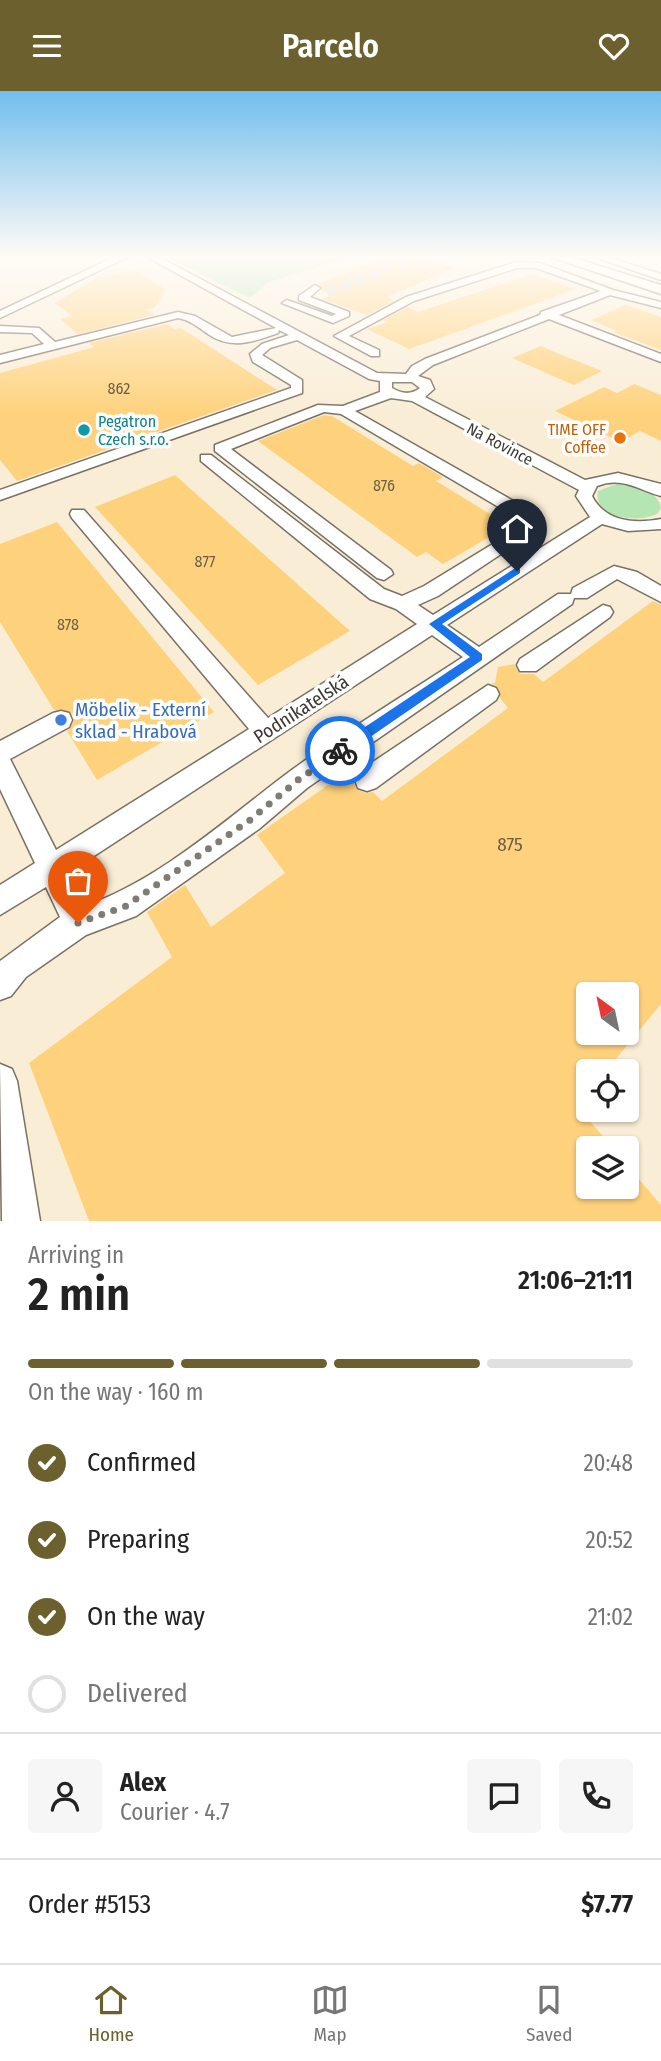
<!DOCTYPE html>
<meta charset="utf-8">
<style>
body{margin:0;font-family:"Fira Sans Condensed",sans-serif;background:#f6f6f6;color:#222;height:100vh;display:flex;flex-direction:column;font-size:26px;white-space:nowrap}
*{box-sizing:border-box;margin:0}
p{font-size:23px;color:#767676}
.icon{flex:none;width:38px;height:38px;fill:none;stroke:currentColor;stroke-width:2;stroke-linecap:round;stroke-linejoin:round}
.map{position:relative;height:1130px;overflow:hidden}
.drawer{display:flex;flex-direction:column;background:#fff;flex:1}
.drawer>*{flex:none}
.needle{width:46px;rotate:327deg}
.buttons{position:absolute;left:576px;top:891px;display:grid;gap:14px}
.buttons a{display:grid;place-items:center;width:63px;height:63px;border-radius:7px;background:#fff;box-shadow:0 2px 5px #0004;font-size:35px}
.pin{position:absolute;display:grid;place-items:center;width:60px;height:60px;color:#fff;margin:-72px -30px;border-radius:50% 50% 50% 0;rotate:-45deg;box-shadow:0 0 7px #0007}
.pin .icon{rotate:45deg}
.courier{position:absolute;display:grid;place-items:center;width:70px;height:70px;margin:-35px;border:5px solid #1a73e8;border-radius:50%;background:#fff;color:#222;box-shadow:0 2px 9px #0007}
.overview em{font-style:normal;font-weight:600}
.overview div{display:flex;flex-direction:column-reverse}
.overview{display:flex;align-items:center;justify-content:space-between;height:119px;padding:0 28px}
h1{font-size:46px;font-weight:600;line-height:52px}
.bar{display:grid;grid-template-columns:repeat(4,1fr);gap:10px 7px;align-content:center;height:84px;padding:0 28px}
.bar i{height:9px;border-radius:5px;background:#e0e0e0}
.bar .on{background:#6c612e}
.bar p{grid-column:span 4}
.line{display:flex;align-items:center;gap:18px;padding:0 28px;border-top:2px solid #e0e0e0}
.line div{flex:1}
.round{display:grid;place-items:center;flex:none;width:74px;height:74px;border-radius:7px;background:#f6f6f6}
ol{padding:0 28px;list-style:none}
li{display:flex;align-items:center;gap:21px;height:77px}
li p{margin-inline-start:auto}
li .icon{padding:7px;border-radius:50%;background:#6c612e;color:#fff;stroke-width:4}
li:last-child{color:#767676}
li i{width:38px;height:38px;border:4px solid #e0e0e0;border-radius:50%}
header{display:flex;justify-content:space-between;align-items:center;height:91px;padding:0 28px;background:#6c612e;color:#fff;font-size:32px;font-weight:600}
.menu{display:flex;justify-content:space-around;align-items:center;height:98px;border-top:2px solid #e0e0e0;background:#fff;font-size:19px;color:#767676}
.menu a{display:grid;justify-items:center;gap:4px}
.menu .on{color:#6c612e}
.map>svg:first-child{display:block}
.built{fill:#f9edd6;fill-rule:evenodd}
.green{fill:#b4e5b3}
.building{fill:#fed27d;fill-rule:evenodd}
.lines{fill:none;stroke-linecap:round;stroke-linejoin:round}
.minor-tunnel{stroke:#d7d1c6;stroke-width:10;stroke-dasharray:10 5;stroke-linecap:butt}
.minor-casing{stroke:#797164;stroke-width:3}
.highway-casing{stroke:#797164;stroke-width:3}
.minor{fill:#fff;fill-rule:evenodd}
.highway{fill:#fff;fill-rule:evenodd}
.route{fill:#1a73e8}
.done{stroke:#807b73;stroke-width:7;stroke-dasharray:0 12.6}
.culture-dot{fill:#0f9aa8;stroke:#fff;stroke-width:2.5}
.food-dot{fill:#e8710a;stroke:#fff;stroke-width:2.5}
.shop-dot{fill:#3f7fe0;stroke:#fff;stroke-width:2.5}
.labels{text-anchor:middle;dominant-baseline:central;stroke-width:7;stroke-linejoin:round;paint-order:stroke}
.number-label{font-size:16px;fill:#6c5e45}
.far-culture-label{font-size:16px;fill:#0d838f;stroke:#fff;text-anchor:start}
.far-food-label{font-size:16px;fill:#c56008;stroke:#fff;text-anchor:end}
.far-street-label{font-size:16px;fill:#3c3832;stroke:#fff}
.shop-label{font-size:19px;fill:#366cbe;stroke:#fff;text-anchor:start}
.street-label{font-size:19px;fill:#3c3832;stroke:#fff}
.near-number-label{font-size:19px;fill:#6c5e45}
</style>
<header><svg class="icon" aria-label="menu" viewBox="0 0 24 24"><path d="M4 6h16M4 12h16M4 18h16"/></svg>Parcelo<svg class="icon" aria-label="heart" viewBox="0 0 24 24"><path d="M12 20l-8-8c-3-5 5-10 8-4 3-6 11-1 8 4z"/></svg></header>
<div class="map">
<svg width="661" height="1130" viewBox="0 0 661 1130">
<rect width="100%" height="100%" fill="#fef7eb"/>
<path class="built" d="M 0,166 L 111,166 L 117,170 L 167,168 L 250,207 L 269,191 L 350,166 L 524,166 L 661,210 L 661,1130 L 0,1130 ZM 588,903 L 626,903 L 626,942 L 588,942 ZM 588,980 L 626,980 L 626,1018 L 588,1018 ZM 588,1057 L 626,1057 L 626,1096 L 588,1096 Z"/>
<path class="green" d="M 165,166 L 350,166 L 269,191 L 250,207 Z
M 619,392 C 635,394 658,399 661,417 L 658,422 C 642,433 592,428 598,400 Z"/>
<path class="building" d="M 388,166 L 416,166 L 455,177 L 387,206 L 394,210 L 367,224 L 322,208 L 333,203 L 321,199 L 318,193 Z
M 134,179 L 166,198 L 155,216 L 146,219 L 154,224 L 78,243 L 60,228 L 72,225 L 55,212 L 96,187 Z
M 533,183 L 576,198 L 409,258 L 367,238 L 388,231 L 383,229 L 408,216 L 418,221 Z
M 626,214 L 661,226 L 661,259 L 613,241 L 617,240 L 591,229 Z
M 167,233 L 175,238 L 181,237 L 277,299 L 17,390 L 0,369 L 0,282 L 94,256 L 89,252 Z
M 541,255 L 557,262 L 602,280 L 574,294 L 512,267 Z
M 634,293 L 661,304 L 661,350 L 640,340 L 621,351 L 555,320 L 604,296 L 617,302 Z
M 324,324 L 332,325 L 413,375 L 419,372 L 443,386 L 436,390 L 490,423 L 498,419 L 517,430 L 443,473 L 426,461 L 417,466 L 258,350 Z
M 175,384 L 350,540 L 258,594 L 95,416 Z
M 57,431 L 214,621 L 97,689 L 67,640 L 74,630 L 71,621 L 54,619 L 0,531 L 0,453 Z
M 653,510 L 661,514 L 661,913 L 606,980 L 588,980 L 588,1002 L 577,1015 L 613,1057 L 588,1057 L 588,1096 L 626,1096 L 626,1073 L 661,1114 L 661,1130 L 89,1130 L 29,972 L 172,866 L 147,821 L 185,794 L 211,836 L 285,782 L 257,744 L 352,677 L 355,681 L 353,690 L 356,698 L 366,702 L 373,701 L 382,710 L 508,617 L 500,607 L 498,596 L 491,592 L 495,592 L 498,576 L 514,573 L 520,583 L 534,583 L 543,591 ZM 588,903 L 626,903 L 626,942 L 588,942 Z"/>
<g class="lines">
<path class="minor-tunnel" d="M 327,201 L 416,166"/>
<defs>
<path id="minor" d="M 114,166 L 128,166 L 0,227 L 0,220 Z
M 159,166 L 377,282 L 406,283 L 412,275 L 425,268 L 540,224 L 541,221 L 601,200 L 536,177 L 517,177 L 414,210 L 349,245 L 379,259 L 379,265 L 371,265 L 334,245 L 406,206 L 516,171 L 540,172 L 613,199 L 661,211 L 661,217 L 610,204 L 559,224 L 661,263 L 661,271 L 549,228 L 433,274 L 418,285 L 430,289 L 434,298 L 425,306 L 585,389 L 618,382 L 661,393 L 661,405 C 638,399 623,385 597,395 L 592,405 C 605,431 635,433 661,428 L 661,438 L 628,440 L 602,433 L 447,534 L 479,556 L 558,503 L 571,503 L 573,497 L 614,475 L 637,481 L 661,495 L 661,511 L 617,488 L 587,507 L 574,507 L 572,513 L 307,697 L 259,738 L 136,825 L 86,844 L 26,886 L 11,905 L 0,909 L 0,870 L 60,826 L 46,796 L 0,824 L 0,794 L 35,772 L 0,698 L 0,650 L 53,622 L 61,620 L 69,622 L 72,629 L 69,636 L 10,668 L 56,759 L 249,638 L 72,427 L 70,423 L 72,419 L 84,419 L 268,627 L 417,533 L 396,518 L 370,508 L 201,370 L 201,364 L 211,364 L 384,498 L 402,505 L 424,495 L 524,434 L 519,428 L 341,323 L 324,321 L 231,358 L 391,479 L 393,483 L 384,489 L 377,487 L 215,360 L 215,354 L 318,314 L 343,315 L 380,301 L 380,290 L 369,288 L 297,249 L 270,257 L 262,264 L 302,289 L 302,302 L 0,409 L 0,399 L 291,297 L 291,294 L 253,271 L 250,263 L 262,253 L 289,244 L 279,239 L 278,242 C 253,251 231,259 208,243 C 198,236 190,229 178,227 L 0,272 L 0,264 L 44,253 L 32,242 L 0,241 L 0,235 L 39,237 L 55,251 L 178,221 L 195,225 L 232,246 L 276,237 L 149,167 ZM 392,291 L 412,291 L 420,297 C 411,304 402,303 392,297 ZM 391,307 L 412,310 L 579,399 L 576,405 L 590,426 L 433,524 L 418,514 L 438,505 L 543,435 L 531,420 L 355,320 ZM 432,544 L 463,566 C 405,604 345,640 289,681 C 225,729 161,788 85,815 L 68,782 Z
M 594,166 L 608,166 L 661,183 L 661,189 Z
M 315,194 L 320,197 L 310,206 L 349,221 L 349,225 L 333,232 L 282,212 L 287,209 L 332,225 L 336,223 L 299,209 L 299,205 Z
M 603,514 L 610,516 L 613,521 L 610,526 L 536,580 L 520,580 L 517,574 L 520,568 Z
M 488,594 L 496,597 L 499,603 L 496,609 L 376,697 L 367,700 L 358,697 L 355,689 L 358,681 Z
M 0,973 L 12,978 L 17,990 L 40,1130 L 2,1130 Z"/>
<path id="highway" d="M 551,166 L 571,166 L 661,194 L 661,203 Z"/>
</defs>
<use href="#minor" class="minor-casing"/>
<use href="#highway" class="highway-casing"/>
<use href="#minor" class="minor"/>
<use href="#highway" class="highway"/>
</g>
<linearGradient id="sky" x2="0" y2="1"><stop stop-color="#71beed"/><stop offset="0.51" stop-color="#fffbf6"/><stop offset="1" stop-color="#fffbf6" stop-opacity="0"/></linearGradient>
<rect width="661" height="324" fill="url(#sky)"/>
<path class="route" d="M 517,476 L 520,477 L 520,482 L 442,533 L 482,563 L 482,569 L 344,664 L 335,664 L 335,656 L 470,566 L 429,533 Z"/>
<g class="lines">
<path class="done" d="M 78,832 L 126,815 L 250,729 L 298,689 L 340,660"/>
</g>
<circle class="culture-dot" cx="84" cy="339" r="7"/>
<circle class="food-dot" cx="620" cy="347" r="7"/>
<circle class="shop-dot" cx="61" cy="629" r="7"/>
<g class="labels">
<g class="number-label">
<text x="119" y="297">862</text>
<text x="384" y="394">876</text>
<text x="205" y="470">877</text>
<text x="68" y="533">878</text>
</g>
<g class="far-culture-label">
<text x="98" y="330">Pegatron<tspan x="98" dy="18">Czech s.r.o.</tspan></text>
</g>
<g class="far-food-label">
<text x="606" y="338">TIME OFF<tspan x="606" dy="18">Coffee</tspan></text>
</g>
<g class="far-street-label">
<text transform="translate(500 353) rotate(28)">Na Rovince</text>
</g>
<g class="shop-label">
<text x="75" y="618">Möbelix - Externí<tspan x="75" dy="22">sklad - Hrabová</tspan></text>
</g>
<g class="street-label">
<text transform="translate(301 618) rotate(-33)">Podnikatelská</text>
</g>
<g class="near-number-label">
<text x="510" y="753">875</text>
</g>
</g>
</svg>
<div class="buttons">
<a><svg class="needle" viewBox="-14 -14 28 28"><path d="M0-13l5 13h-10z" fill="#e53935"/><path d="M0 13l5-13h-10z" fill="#767676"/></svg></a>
<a><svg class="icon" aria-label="locate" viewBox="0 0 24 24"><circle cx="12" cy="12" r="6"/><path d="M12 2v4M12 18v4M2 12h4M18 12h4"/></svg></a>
<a><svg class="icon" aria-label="layers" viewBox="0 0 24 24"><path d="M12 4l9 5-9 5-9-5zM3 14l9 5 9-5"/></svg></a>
</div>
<div class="pin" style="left:78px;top:832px;background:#ea580c"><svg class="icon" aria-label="bag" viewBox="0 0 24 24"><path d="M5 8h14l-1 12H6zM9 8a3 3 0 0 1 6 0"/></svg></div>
<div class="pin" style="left:517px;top:480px;background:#1f2937"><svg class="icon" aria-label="home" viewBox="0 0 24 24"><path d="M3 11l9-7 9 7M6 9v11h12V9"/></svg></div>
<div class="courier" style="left:340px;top:660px"><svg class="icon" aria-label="bike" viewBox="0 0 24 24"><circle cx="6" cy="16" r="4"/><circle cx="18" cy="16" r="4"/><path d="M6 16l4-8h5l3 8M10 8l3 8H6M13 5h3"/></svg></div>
</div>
<section class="drawer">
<div class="overview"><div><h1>2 min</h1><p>Arriving in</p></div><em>21:06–21:11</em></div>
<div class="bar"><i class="on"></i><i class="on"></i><i class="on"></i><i></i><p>On the way · 160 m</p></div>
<ol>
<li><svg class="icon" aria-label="check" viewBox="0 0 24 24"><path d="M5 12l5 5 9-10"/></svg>Confirmed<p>20:48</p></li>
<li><svg class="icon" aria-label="check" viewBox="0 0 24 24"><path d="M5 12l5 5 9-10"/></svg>Preparing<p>20:52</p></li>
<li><svg class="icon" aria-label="check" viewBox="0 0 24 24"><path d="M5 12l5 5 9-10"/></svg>On the way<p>21:02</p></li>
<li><i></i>Delivered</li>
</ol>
<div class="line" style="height:126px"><a class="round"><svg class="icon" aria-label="person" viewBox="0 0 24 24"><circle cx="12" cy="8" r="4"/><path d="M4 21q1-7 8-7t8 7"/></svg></a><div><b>Alex</b><p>Courier · 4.7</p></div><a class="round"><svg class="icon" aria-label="chat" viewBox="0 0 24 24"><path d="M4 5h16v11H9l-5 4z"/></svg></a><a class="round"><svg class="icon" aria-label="phone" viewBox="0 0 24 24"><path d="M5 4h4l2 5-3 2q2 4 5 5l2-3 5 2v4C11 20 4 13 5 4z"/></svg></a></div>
<div class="line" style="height:91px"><div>Order #5153</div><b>$7.77</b></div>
</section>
<nav class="menu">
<a class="on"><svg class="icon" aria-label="home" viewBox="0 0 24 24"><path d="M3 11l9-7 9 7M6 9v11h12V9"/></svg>Home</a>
<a><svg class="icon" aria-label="map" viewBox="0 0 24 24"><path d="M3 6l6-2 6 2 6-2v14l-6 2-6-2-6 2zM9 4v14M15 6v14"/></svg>Map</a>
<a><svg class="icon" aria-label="saved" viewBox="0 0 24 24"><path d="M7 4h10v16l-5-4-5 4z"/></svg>Saved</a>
</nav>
